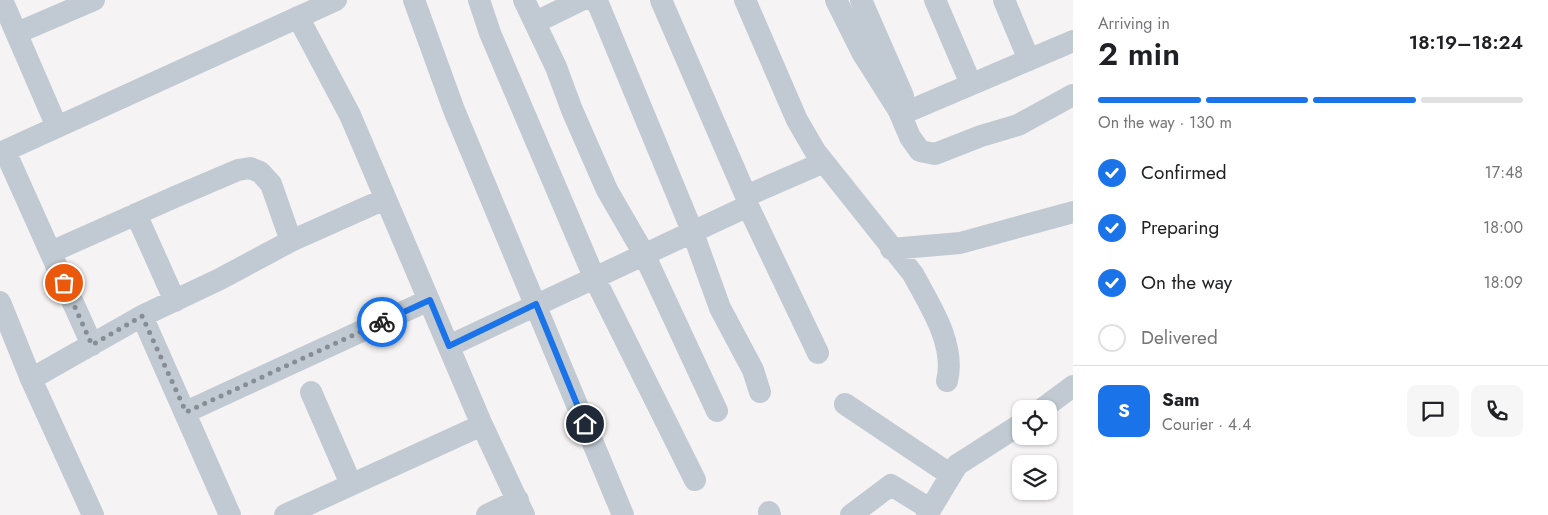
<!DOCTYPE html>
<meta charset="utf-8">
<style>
body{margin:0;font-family:Jost,sans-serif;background:#f6f6f6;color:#202124;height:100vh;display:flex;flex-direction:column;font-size:19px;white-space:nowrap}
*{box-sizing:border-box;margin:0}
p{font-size:16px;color:#757577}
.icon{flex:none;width:28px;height:28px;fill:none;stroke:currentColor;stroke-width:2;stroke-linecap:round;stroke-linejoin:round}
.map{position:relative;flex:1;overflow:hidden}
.side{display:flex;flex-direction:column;background:#fff;width:475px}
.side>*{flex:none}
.buttons{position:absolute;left:1012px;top:400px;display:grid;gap:10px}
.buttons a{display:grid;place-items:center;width:45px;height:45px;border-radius:10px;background:#fff;box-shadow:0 1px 4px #0004;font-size:25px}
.pin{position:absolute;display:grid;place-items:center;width:42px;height:42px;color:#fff;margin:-21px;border:2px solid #fff;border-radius:50%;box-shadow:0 1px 5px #0007}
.courier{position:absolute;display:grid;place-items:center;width:50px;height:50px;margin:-25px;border:4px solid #1a73e8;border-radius:50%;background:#fff;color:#222;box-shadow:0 1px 6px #0007}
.overview em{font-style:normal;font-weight:600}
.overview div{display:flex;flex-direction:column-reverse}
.overview{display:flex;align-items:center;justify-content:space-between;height:85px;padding:0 25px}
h1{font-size:32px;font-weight:600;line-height:38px}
.bar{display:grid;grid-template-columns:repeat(4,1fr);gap:8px 5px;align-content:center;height:60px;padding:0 25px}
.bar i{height:6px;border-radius:4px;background:#e0e0e0}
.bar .on{background:#1a73e8}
.bar p{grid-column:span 4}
.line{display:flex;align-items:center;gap:12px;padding:0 25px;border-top:1px solid #e0e0e0}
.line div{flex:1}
.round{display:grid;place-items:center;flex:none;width:52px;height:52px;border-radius:10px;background:#f6f6f6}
ol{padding:0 25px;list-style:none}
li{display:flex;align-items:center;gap:15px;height:55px}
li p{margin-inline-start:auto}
li .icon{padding:5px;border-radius:50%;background:#1a73e8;color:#fff;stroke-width:4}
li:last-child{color:#757577}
li i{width:28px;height:28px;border:2px solid #e0e0e0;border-radius:50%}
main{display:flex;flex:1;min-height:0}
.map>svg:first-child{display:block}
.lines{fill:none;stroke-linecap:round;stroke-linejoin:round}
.minor{stroke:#c1cad2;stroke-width:22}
.done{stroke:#868d94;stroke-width:5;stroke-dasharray:0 9}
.route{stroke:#1a73e8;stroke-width:6}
</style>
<main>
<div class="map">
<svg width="1073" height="515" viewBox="0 0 1073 515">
<rect width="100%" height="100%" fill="#f5f3f3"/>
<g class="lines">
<path class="minor" d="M 2,0 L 57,127
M 414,0 L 454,110 L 623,515
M 479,0 L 490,33 L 594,277 L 695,480
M 524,0 L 556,67 L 572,110 L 607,190 L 644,254 L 717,411
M 594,0 L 599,6 L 693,233 L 720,308 L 753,370 L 760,392
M 745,0 L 797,120 L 815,151 L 913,274 C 930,306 956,344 947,381
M 836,0 L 863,54 L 899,111 L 909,111 L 1073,41
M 861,0 L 903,96
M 935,0 L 971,84
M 1004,0 L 1029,60
M 298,17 L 350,115 L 482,425 L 524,515
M 536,22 L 581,0
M 17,33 L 94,0
M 899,111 L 910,137 L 920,151 L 935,154 L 981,136 L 1018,125 L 1073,95
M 5,151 L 92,345
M 0,153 L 336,0
M 746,196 L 822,163
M 748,206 L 818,353
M 136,214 L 175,301
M 891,249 L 960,243 L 1073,212
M 51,252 L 177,196 L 238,170 L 250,168 L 260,172 L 271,184 L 291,241
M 0,302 L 31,379 L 93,515
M 142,316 L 230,515
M 449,346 L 748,206 L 746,196 L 661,0
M 31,379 L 142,316 L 220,279 L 291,241 L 385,199
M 311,392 L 351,484
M 845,404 L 951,475
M 1042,409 L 1073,386
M 186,412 L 429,300
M 769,512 L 770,515
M 285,515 L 482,425
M 487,515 L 518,500
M 851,515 L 891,485 L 930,509
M 927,515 L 957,465 L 1021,424"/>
</g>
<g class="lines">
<path class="done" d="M 64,283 L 92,345 L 142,316 L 186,412 L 382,322"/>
<path class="route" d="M 382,322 L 430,300 L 449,346 L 536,304 L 585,424"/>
</g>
</svg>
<div class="buttons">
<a><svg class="icon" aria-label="locate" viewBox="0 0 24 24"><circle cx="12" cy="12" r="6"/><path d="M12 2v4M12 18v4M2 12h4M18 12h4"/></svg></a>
<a><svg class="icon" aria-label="layers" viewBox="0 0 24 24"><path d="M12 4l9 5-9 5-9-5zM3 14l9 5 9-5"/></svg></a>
</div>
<div class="pin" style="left:64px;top:283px;background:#ea580c"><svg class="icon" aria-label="bag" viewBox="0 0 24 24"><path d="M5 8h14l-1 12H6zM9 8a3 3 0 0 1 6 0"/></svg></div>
<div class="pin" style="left:585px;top:424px;background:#1f2937"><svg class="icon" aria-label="home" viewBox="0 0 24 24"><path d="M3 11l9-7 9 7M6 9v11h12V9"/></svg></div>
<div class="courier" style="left:382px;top:322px"><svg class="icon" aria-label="bike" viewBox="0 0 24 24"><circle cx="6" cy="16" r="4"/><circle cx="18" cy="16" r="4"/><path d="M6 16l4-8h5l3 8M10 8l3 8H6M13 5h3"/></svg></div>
</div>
<section class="side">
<div class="overview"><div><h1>2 min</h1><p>Arriving in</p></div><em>18:19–18:24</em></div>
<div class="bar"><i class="on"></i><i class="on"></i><i class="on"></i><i></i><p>On the way · 130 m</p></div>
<ol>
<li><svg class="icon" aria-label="check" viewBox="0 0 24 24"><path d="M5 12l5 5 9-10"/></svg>Confirmed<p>17:48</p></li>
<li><svg class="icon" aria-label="check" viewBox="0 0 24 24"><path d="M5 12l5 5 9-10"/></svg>Preparing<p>18:00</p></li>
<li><svg class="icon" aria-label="check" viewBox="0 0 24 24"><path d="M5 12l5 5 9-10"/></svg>On the way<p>18:09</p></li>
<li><i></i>Delivered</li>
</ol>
<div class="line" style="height:90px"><b class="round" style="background:#1a73e8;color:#fff">S</b><div><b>Sam</b><p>Courier · 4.4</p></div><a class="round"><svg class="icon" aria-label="chat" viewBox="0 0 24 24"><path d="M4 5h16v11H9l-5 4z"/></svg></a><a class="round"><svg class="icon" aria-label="phone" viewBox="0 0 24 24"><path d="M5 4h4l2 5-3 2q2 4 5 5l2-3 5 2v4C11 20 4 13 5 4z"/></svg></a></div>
</section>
</main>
